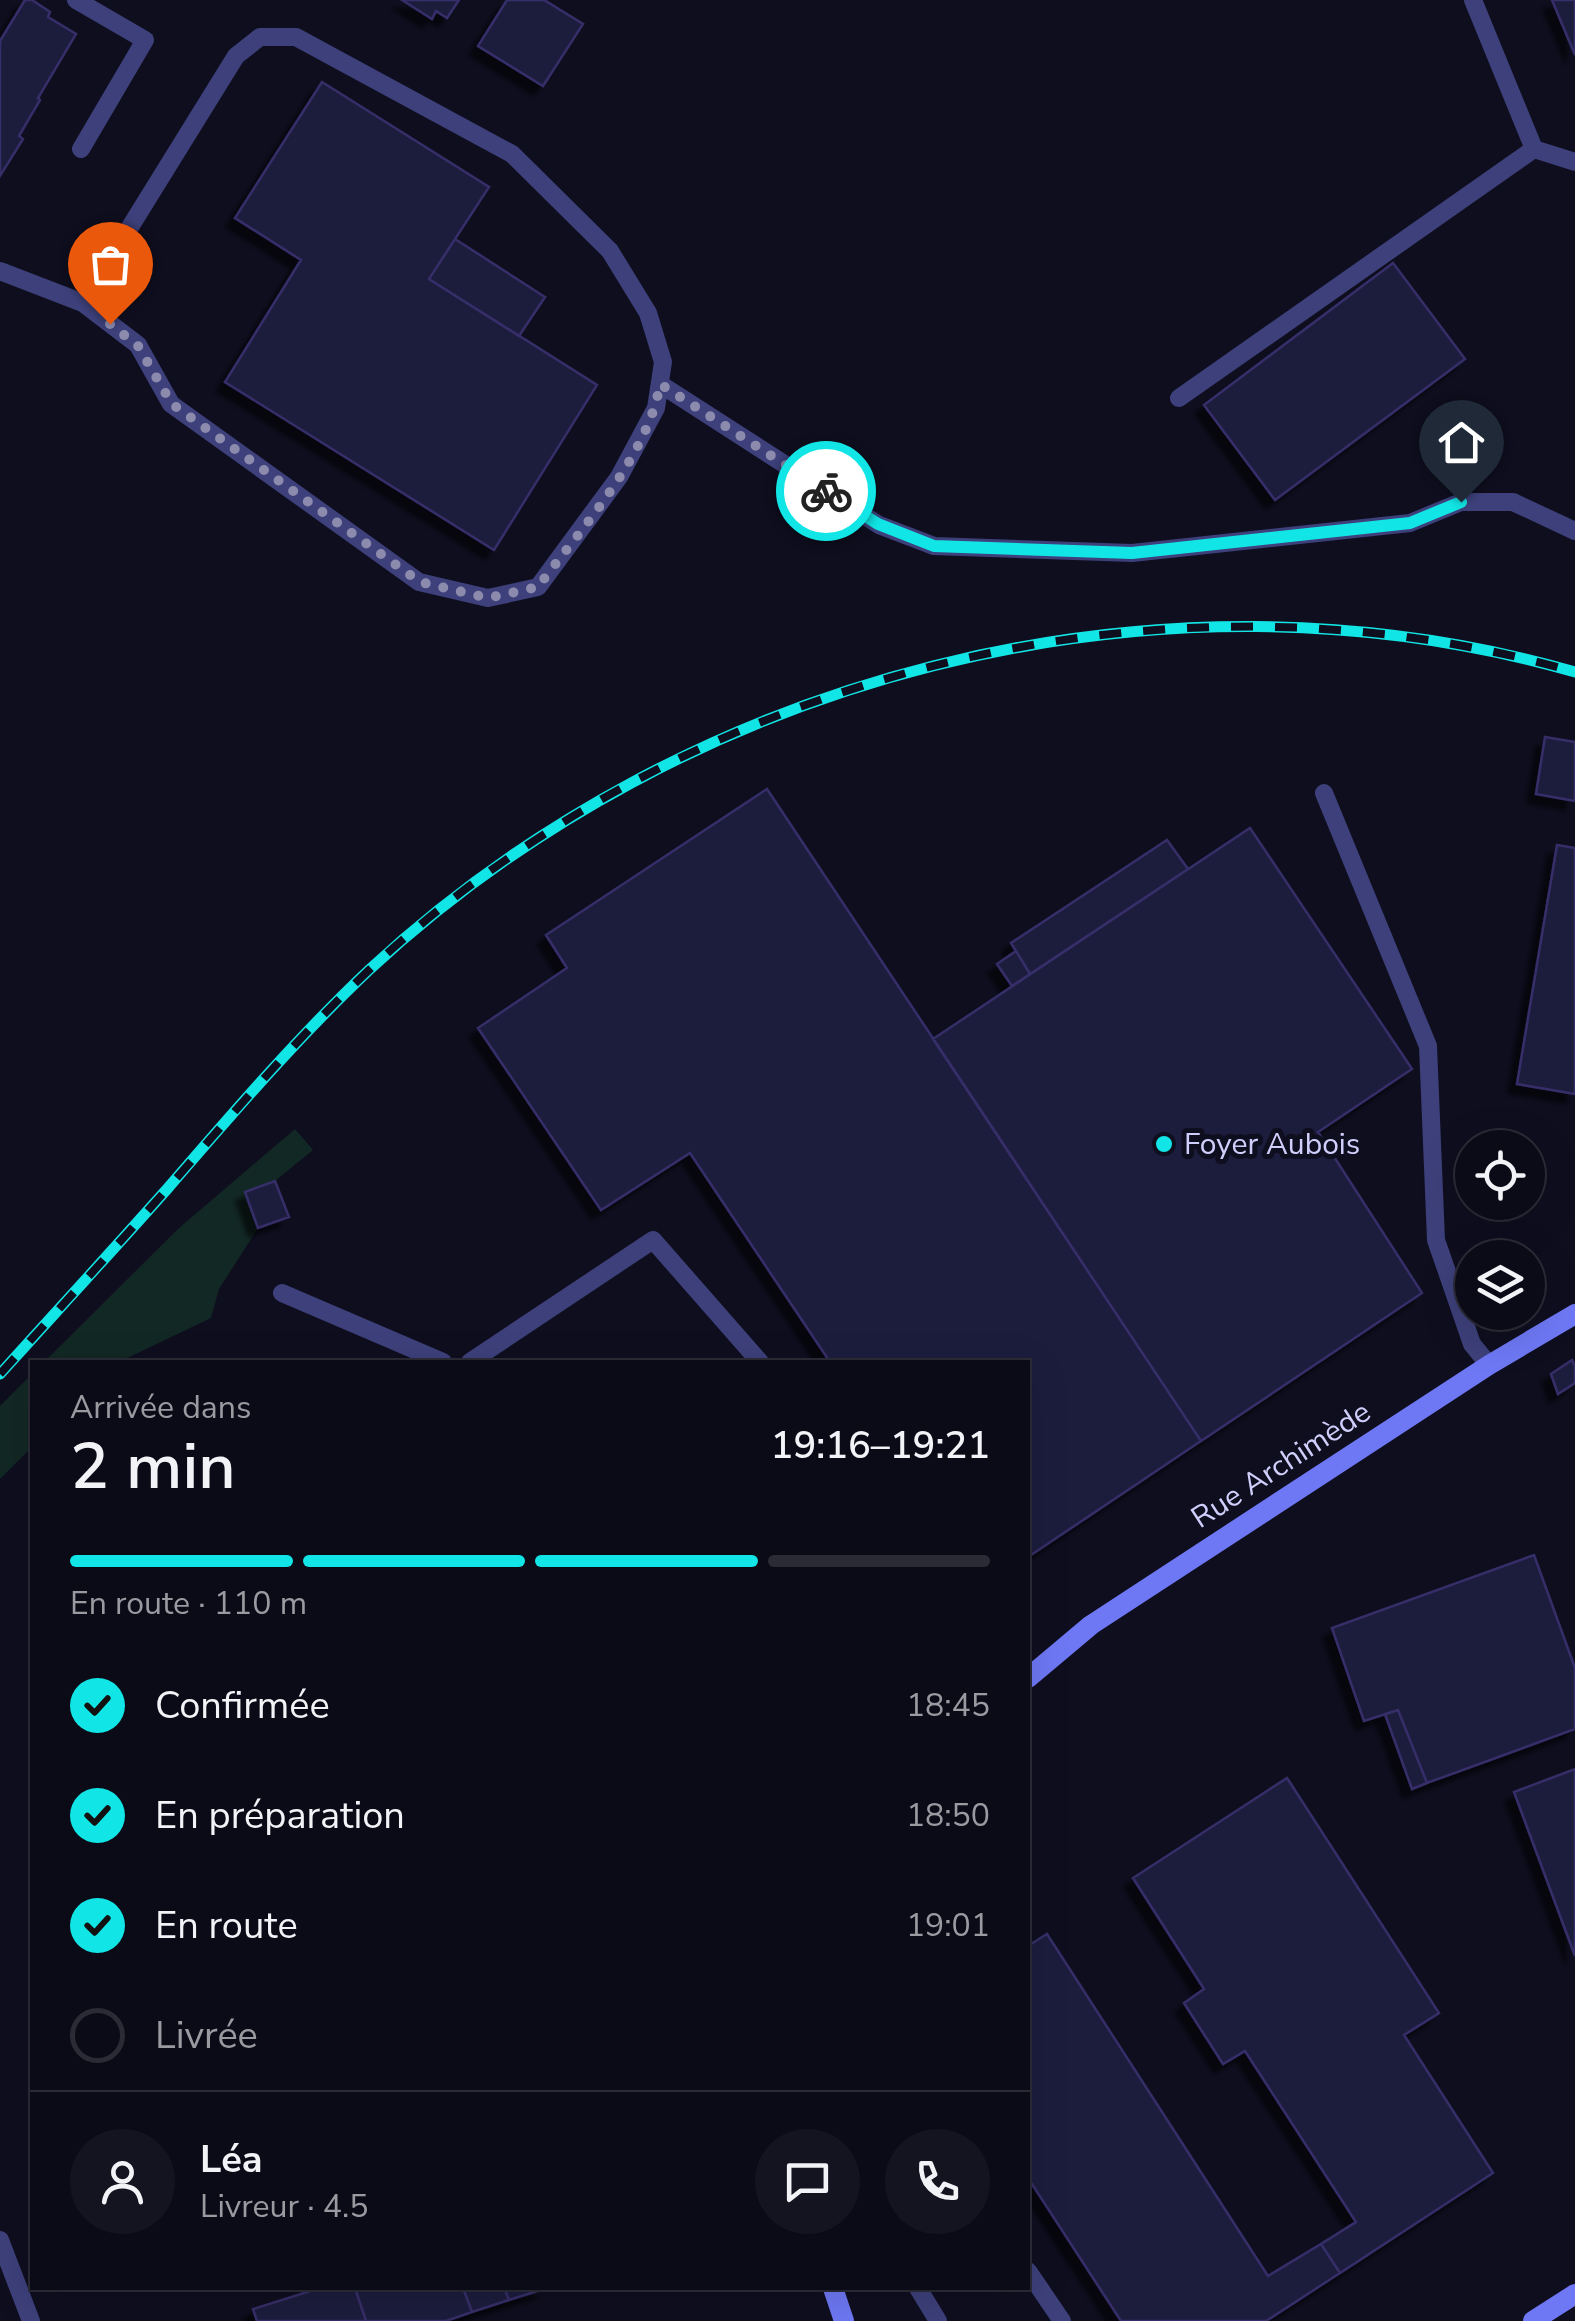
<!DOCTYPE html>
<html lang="fr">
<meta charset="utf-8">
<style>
body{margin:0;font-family:"Nunito Sans",sans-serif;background:#141320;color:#f1f3f6;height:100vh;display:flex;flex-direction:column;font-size:38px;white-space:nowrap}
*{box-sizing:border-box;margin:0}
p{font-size:32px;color:#9a9aa1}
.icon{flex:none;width:55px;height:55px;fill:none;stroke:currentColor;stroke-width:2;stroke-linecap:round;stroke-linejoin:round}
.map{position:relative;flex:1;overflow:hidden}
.drawer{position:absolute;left:30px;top:1360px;width:1000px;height:930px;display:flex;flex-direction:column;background:#0b0a17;border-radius:0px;box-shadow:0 10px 40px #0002,0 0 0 2px #2b2b36}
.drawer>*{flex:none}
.tools{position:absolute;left:1455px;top:1130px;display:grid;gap:20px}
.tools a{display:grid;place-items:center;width:90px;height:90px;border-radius:50%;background:#0b0a17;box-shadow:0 10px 40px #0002,0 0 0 2px #2b2b36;font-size:50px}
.pin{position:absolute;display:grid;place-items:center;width:85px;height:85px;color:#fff;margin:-102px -42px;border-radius:50% 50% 50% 0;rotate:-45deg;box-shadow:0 0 10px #0007}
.pin .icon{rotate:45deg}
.courier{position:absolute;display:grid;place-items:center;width:100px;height:100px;margin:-50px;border:8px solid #12e5e5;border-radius:50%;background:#fff;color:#222;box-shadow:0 2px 12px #0007}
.overview em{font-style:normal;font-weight:600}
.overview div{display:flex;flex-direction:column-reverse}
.overview{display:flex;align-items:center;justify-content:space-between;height:170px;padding:0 40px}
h1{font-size:65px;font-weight:600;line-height:75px}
.bar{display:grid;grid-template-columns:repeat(4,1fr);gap:15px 10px;align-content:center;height:120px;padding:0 40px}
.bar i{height:12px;border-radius:8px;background:#2b2b36}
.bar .active{background:#12e5e5}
.bar p{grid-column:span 4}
.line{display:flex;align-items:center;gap:25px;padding:0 40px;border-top:2px solid #2b2b36}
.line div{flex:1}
.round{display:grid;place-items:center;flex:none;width:105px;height:105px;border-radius:52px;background:#141320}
ol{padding:0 40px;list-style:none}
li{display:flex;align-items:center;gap:30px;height:110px}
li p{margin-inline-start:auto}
li .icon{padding:10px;border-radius:50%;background:#12e5e5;color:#111;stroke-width:4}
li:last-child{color:#9a9aa1}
li i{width:55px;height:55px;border:5px solid #2b2b36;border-radius:50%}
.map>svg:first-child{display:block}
.green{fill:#122825}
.building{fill:#1f1c3e;stroke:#352f68;stroke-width:2.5;filter:url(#shadow)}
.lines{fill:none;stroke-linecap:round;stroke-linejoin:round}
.lane{stroke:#3d407a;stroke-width:18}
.secondary{stroke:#6e78f4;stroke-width:20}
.rail-casing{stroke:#12e5e5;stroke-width:11}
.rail{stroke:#0f0e1f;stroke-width:8;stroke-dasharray:22;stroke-linecap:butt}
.done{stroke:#8c8bae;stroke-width:10;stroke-dasharray:0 18}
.route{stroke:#12e5e5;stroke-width:12}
.poi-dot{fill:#12e5e5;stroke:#0f0e1f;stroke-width:4}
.labels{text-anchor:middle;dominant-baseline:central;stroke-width:10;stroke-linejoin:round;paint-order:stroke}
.poi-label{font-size:30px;fill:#d0cffb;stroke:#0f0e1f;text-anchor:start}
.street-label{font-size:30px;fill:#d0cffb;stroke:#0f0e1f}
</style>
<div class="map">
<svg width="1575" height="2321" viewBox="0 0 1575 2321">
<defs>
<filter id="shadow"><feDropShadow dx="-9" dy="9" stdDeviation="2.5" flood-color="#0009"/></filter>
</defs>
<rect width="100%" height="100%" fill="#0f0e1f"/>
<path class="green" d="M 295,1129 L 313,1150 L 275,1181 L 245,1192 L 258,1228 L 219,1289 L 211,1318 L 119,1362 L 44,1362 L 179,1228 Z
M 32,1374 L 32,1447 L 0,1479 L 0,1406 Z"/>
<path class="building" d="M 25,0 L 32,0 L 50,12 L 48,17 L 76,34 L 38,98 L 40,100 L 19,136 L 23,139 L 0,176 L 0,41 Z
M 402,0 L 459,0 L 447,18 L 436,11 L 432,19 Z
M 507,0 L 544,0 L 583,24 L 543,86 L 478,46 Z
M 1552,0 L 1575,0 L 1575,55 Z
M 322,82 L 489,187 L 429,279 L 597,385 L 494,550 L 225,382 L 301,260 L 235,218 Z
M 455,239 L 545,297 L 519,336 L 429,279 Z
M 1393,263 L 1465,359 L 1275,500 L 1204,405 Z
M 1545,737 L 1575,742 L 1575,801 L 1536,794 Z
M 767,789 L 1201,1441 L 1028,1557 L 1028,1362 L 830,1362 L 690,1153 L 601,1210 L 478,1028 L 567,968 L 546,935 Z
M 1250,828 L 1412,1069 L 1318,1132 L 1422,1293 L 1201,1441 L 933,1039 Z
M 1167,840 L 1188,869 L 1030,974 L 1011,943 Z
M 1557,845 L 1575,848 L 1575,1094 L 1517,1084 Z
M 1016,951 L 1030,974 L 1012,986 L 997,964 Z
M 275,1181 L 289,1217 L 258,1228 L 245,1192 Z
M 1572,1360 L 1575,1366 L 1575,1383 L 1558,1394 L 1551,1374 Z
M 1534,1555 L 1575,1668 L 1575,1729 L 1427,1783 L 1398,1710 L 1364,1721 L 1332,1628 Z
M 1398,1710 L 1427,1783 L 1412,1789 L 1385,1714 Z
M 1575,1769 L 1575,1956 L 1514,1792 Z
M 1287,1778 L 1439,2013 L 1404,2035 L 1493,2173 L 1340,2273 L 1321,2244 L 1356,2222 L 1245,2051 L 1223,2064 L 1184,2003 L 1204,1989 L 1133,1878 Z
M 1047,1934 L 1268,2276 L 1321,2244 L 1340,2273 L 1266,2321 L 1121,2321 L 1028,2178 L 1028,1946 Z
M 320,2288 L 355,2288 L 366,2321 L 257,2321 L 253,2309 Z
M 355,2288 L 463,2288 L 472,2312 L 446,2321 L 366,2321 Z
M 463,2288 L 504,2288 L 509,2300 L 472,2312 Z
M 504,2288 L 547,2288 L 509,2300 Z"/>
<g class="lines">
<path class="lane" d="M 76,0 L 145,40 L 81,149
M 1534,149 L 1575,162
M 0,271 L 83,303 L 138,345 L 171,404 L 419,582 L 488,598 L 538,587 L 619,477 L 656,408 L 663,362 L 648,313 L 610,251 L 512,154 L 296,37 L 260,37 L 236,56 L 83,303
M 660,384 L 879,525 L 934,546 L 1132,553 L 1410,523 L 1461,502 L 1513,502 L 1575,531
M 1179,398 L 1534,149 L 1473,0
M 1324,793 L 1428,1046 L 1436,1240 L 1472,1344 L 1489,1365
M 282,1293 L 443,1362
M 470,1362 L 653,1240 L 760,1362
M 0,2240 L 31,2321
M 1028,2271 L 1062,2321
M 918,2288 L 938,2321"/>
<path class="secondary" d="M 1028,1678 L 1091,1625 L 1489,1365 L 1575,1314
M 833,2288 L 844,2321
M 1533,2321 L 1575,2294"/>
<defs>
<path id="rail" d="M 0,1374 C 56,1312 113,1250 168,1188 C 232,1114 297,1038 369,970 C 685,676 1157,552 1575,672"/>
</defs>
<use href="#rail" class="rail-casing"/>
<use href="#rail" class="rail"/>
</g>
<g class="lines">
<path class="done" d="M 110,324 L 138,346 L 172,404 L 420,582 L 488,598 L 538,587 C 581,529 648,456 660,384 L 826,491"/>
<path class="route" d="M 826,491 L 878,524 L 934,546 L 1132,553 L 1410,523 L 1461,502"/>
</g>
<circle class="poi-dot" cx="1164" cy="1144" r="10"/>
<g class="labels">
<g class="poi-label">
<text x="1184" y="1144">Foyer Aubois</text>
</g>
<g class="street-label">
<text transform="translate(1281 1465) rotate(-33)">Rue Archimède</text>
</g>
</g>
</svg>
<div class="tools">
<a><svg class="icon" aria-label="locate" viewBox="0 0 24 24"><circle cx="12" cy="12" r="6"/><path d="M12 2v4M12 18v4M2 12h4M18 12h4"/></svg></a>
<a><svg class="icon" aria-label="layers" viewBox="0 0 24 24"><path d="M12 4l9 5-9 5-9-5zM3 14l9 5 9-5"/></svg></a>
</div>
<div class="pin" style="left:110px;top:324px;background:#ea580c"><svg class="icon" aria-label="bag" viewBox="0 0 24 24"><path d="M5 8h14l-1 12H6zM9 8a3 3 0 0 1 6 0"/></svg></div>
<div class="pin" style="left:1461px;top:502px;background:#1f2937"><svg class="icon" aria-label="home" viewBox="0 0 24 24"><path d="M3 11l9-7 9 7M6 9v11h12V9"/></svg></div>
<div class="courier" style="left:826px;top:491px"><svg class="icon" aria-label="bike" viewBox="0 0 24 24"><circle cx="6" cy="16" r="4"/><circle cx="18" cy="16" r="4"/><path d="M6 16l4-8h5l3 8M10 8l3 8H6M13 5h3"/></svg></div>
<section class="drawer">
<div class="overview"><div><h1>2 min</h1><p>Arrivée dans</p></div><em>19:16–19:21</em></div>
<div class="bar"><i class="active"></i><i class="active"></i><i class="active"></i><i></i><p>En route · 110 m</p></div>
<ol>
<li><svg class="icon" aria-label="check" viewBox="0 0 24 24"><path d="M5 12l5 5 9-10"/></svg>Confirmée<p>18:45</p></li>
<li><svg class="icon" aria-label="check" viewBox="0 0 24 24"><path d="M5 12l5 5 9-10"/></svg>En préparation<p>18:50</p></li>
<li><svg class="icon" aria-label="check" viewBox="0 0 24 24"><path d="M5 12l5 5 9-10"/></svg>En route<p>19:01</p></li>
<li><i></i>Livrée</li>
</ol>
<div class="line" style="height:180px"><a class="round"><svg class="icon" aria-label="person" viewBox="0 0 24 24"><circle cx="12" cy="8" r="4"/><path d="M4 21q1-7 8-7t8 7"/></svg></a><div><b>Léa</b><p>Livreur · 4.5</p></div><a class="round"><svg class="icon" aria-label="chat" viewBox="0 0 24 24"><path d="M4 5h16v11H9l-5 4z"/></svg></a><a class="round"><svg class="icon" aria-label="phone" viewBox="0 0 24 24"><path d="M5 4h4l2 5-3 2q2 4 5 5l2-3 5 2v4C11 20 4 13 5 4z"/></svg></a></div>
</section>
</div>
